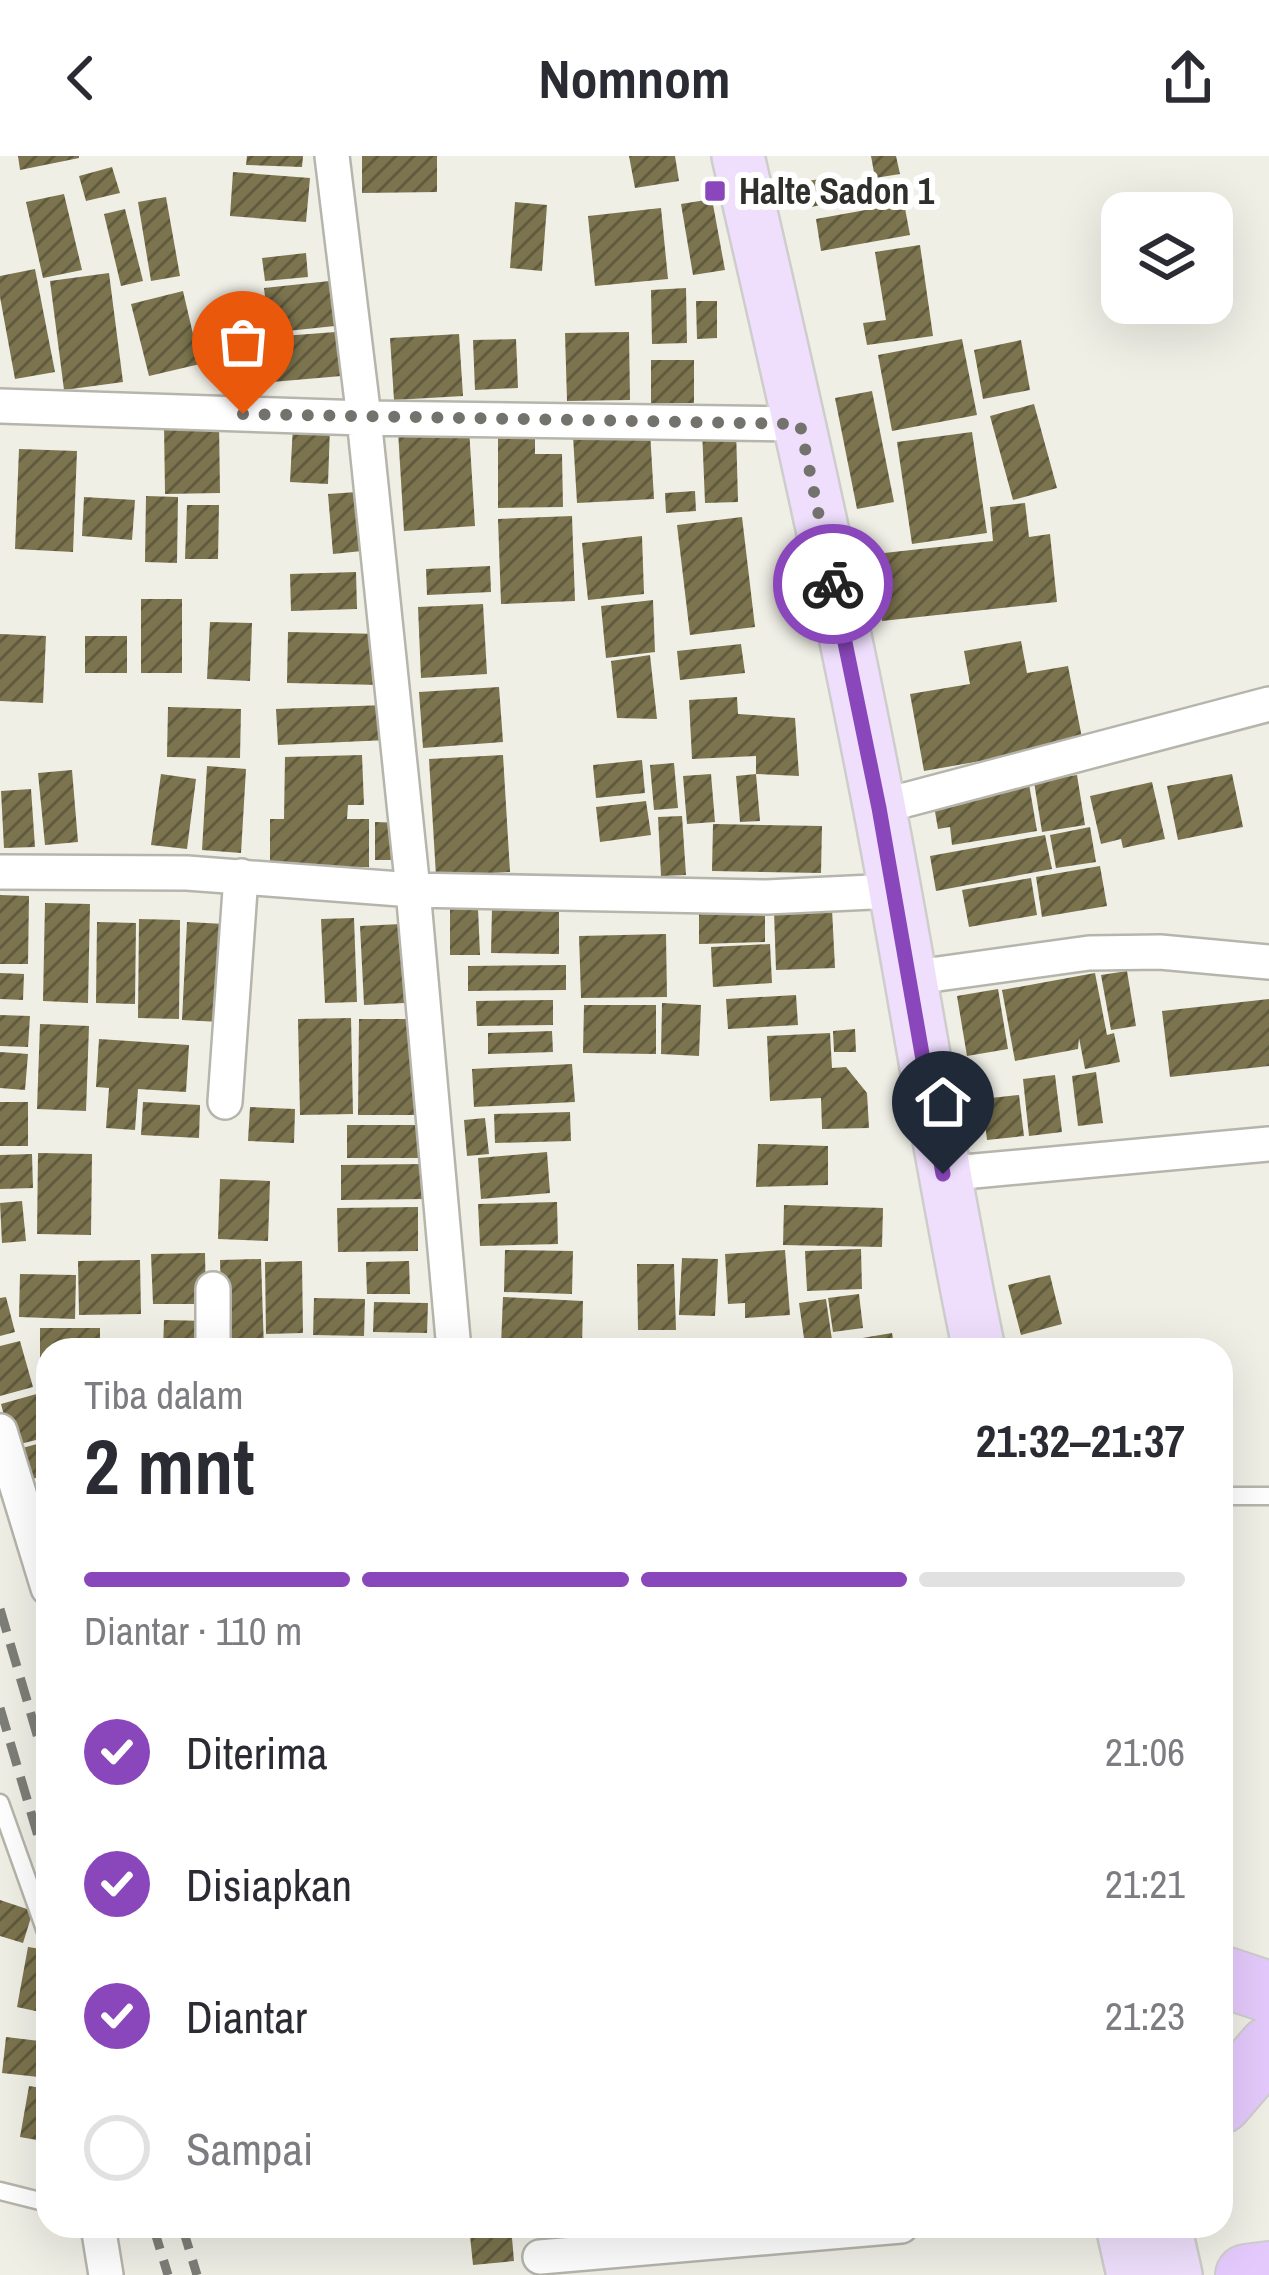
<!DOCTYPE html>
<html lang="id">
<meta charset="utf-8">
<style>
body{margin:0;font-family:"Archivo Narrow",sans-serif;background:#f7f7f7;color:#2b2b33;height:100vh;display:flex;flex-direction:column;font-size:45px;white-space:nowrap}
*{box-sizing:border-box;margin:0}
p{font-size:39px;color:#7c7c81}
.icon{flex:none;width:66px;height:66px;fill:none;stroke:currentColor;stroke-width:2;stroke-linecap:round;stroke-linejoin:round}
.map{position:relative;flex:1;overflow:hidden}
.sheet{position:absolute;left:36px;top:1182px;width:1197px;height:900px;display:flex;flex-direction:column;background:#fff;border-radius:36px;box-shadow:0 12px 48px #0002}
.sheet>*{flex:none}
.controls{position:absolute;left:1101px;top:36px;display:grid;gap:24px}
.controls a{display:grid;place-items:center;width:132px;height:132px;border-radius:24px;background:#fff;box-shadow:0 12px 48px #0002;font-size:60px}
.pin{position:absolute;display:grid;place-items:center;width:102px;height:102px;color:#fff;margin:-123px -51px;border-radius:50% 50% 50% 0;rotate:-45deg;box-shadow:0 0 12px #0007}
.pin .icon{rotate:45deg}
.courier{position:absolute;display:grid;place-items:center;width:120px;height:120px;margin:-60px;border:9px solid #8a47bb;border-radius:50%;background:#fff;color:#222;box-shadow:0 3px 15px #0007}
.head em{font-style:normal;font-weight:700}
.head div{display:flex;flex-direction:column-reverse}
.head{display:flex;align-items:center;justify-content:space-between;height:204px;padding:0 48px}
h1{font-size:78px;font-weight:700;line-height:90px}
.bar{display:grid;grid-template-columns:repeat(4,1fr);gap:18px 12px;align-content:center;height:144px;padding:0 48px}
.bar i{height:15px;border-radius:9px;background:#e1e1e2}
.bar .current{background:#8a47bb}
.bar p{grid-column:span 4}
ol{padding:0 48px;list-style:none}
li{display:flex;align-items:center;gap:36px;height:132px}
li p{margin-inline-start:auto}
li .icon{padding:12px;border-radius:50%;background:#8a47bb;color:#fff;stroke-width:4}
li:last-child{color:#7c7c81}
li i{width:66px;height:66px;border:6px solid #e1e1e2;border-radius:50%}
header{display:flex;justify-content:space-between;align-items:center;height:156px;padding:0 48px;background:#fff;font-size:54px;font-weight:700}
.map>svg:first-child{display:block}
.building{fill:url(#building-hatch)}
.lines{fill:none;stroke-linecap:round;stroke-linejoin:round}
.service-casing{stroke:#b6b5ac;stroke-width:21}
.minor-casing{stroke:#b6b5ac;stroke-width:38}
.primary-casing{stroke:#cdcdcc;stroke-width:56}
.motorway-casing{stroke:#cdcdcc;stroke-width:64}
.service{stroke:#fff;stroke-width:16}
.minor{stroke:#fff;stroke-width:33}
.primary{stroke:#efdffd;stroke-width:51}
.motorway{stroke:#e4cafc;stroke-width:60}
.rail{stroke:#7e7e78;stroke-width:9;stroke-dasharray:24 12;stroke-linecap:butt}
.done{stroke:#73726d;stroke-width:12;stroke-dasharray:0 21.6}
.route{stroke:#8a47bb;stroke-width:15}
.poi-dot{fill:#8a47bb;stroke:#fff;stroke-width:4.5}
.labels{text-anchor:middle;dominant-baseline:central;stroke-width:12;stroke-linejoin:round;paint-order:stroke}
.poi-label{font-size:36px;font-weight:bold;fill:#2f2f2c;stroke:#fff;text-anchor:start}
</style>
<header><svg class="icon" aria-label="back" viewBox="0 0 24 24"><path d="M15 5l-7 7 7 7"/></svg>Nomnom<svg class="icon" aria-label="share" viewBox="0 0 24 24"><path d="M12 15V3M7 8l5-5 5 5M5 13v7h14v-7"/></svg></header>
<div class="map">
<svg width="1269" height="2119" viewBox="0 0 1269 2119">
<defs>
<pattern id="building-hatch" width="6" height="6" patternUnits="userSpaceOnUse" patternTransform="scale(3)"><rect width="6" height="6" fill="#7c744e"/><path d="M-1 1l2-2M0 6l6-6M5 7l2-2" fill="none" stroke="#605a3e"/></pattern>
</defs>
<rect width="100%" height="100%" fill="#f0efe6"/>
<path class="building" d="M 18,0 L 79,0 L 79,2 L 20,14 Z
M 247,0 L 303,0 L 302,11 L 246,9 Z
M 362,0 L 437,0 L 437,36 L 362,37 Z
M 629,0 L 675,0 L 679,25 L 635,32 Z
M 871,0 L 896,0 L 900,18 L 875,22 Z
M 112,11 L 120,37 L 86,45 L 79,20 Z
M 233,16 L 310,22 L 306,66 L 230,60 Z
M 833,21 L 836,46 L 811,51 L 807,25 Z
M 64,38 L 82,114 L 43,122 L 26,46 Z
M 166,41 L 180,120 L 151,125 L 138,46 Z
M 712,43 L 725,114 L 693,119 L 681,48 Z
M 515,46 L 547,49 L 542,115 L 510,112 Z
M 904,47 L 910,79 L 821,95 L 816,63 Z
M 661,52 L 668,123 L 595,130 L 588,60 Z
M 125,53 L 143,125 L 121,130 L 104,58 Z
M 920,89 L 933,180 L 867,189 L 863,167 L 886,164 L 875,96 Z
M 306,97 L 308,121 L 265,125 L 262,102 Z
M 35,113 L 55,216 L 15,223 L 0,141 L 0,120 Z
M 109,117 L 123,226 L 64,234 L 50,125 Z
M 339,124 L 344,169 L 269,177 L 264,132 Z
M 686,132 L 687,187 L 652,188 L 651,134 Z
M 183,135 L 200,208 L 149,220 L 131,148 Z
M 696,145 L 717,145 L 717,182 L 697,183 Z
M 349,175 L 353,219 L 272,226 L 269,181 Z
M 629,176 L 630,244 L 567,245 L 565,177 Z
M 459,178 L 463,240 L 394,244 L 390,182 Z
M 516,183 L 518,232 L 475,234 L 473,184 Z
M 962,183 L 977,259 L 892,275 L 878,199 Z
M 1021,184 L 1030,234 L 983,243 L 974,194 Z
M 651,204 L 694,204 L 694,247 L 651,247 Z
M 872,235 L 894,346 L 857,353 L 835,242 Z
M 1034,248 L 1057,332 L 1013,344 L 990,260 Z
M 219,266 L 220,337 L 165,338 L 164,267 Z
M 293,269 L 330,270 L 328,328 L 290,326 Z
M 498,270 L 535,270 L 535,298 L 562,298 L 563,351 L 498,352 Z
M 469,272 L 475,370 L 404,375 L 398,275 Z
M 736,272 L 738,346 L 705,347 L 702,273 Z
M 650,275 L 654,343 L 577,347 L 573,280 Z
M 972,276 L 987,377 L 912,388 L 897,286 Z
M 19,293 L 77,295 L 73,396 L 15,393 Z
M 695,335 L 696,355 L 666,357 L 665,337 Z
M 357,336 L 362,395 L 333,398 L 328,338 Z
M 146,340 L 178,341 L 177,407 L 145,406 Z
M 84,341 L 135,344 L 132,384 L 82,380 Z
M 1025,347 L 1029,381 L 1050,378 L 1057,446 L 882,465 L 875,398 L 993,385 L 990,351 Z
M 187,349 L 219,349 L 218,403 L 185,403 Z
M 572,360 L 575,445 L 501,448 L 498,363 Z
M 742,361 L 755,471 L 690,479 L 677,369 Z
M 642,380 L 644,438 L 588,444 L 582,387 Z
M 490,410 L 491,436 L 427,439 L 426,413 Z
M 356,416 L 357,453 L 291,455 L 290,418 Z
M 141,443 L 182,443 L 182,517 L 141,517 Z
M 653,444 L 655,496 L 606,502 L 601,450 Z
M 483,448 L 487,518 L 421,522 L 418,451 Z
M 210,466 L 252,467 L 250,525 L 207,523 Z
M 288,476 L 383,478 L 382,529 L 287,527 Z
M 0,478 L 46,480 L 43,547 L 0,545 Z
M 85,480 L 127,480 L 127,517 L 85,517 Z
M 1021,485 L 1027,517 L 1068,510 L 1083,587 L 924,615 L 910,538 L 970,528 L 964,495 Z
M 741,488 L 745,517 L 680,524 L 677,495 Z
M 650,499 L 657,563 L 617,562 L 611,505 Z
M 499,531 L 503,586 L 423,592 L 419,536 Z
M 737,541 L 738,558 L 795,562 L 799,620 L 756,618 L 756,600 L 692,603 L 689,544 Z
M 385,549 L 387,584 L 278,589 L 276,553 Z
M 168,551 L 241,553 L 240,602 L 167,601 Z
M 362,599 L 364,649 L 348,649 L 347,663 L 369,663 L 369,711 L 270,711 L 270,663 L 284,663 L 285,601 Z
M 503,599 L 510,716 L 436,720 L 429,603 Z
M 642,604 L 645,637 L 596,642 L 593,609 Z
M 674,607 L 678,652 L 654,654 L 650,609 Z
M 207,610 L 246,613 L 241,697 L 202,694 Z
M 72,614 L 78,686 L 45,689 L 38,617 Z
M 161,618 L 196,623 L 187,693 L 151,689 Z
M 711,618 L 715,666 L 687,668 L 683,620 Z
M 756,618 L 760,665 L 740,666 L 736,620 Z
M 1232,618 L 1243,671 L 1178,684 L 1167,630 Z
M 1077,619 L 1085,669 L 1042,676 L 1034,626 Z
M 1152,626 L 1165,683 L 1123,692 L 1121,683 L 1101,688 L 1090,640 Z
M 1029,628 L 1037,675 L 952,689 L 950,671 L 938,673 L 933,644 Z
M 31,633 L 35,691 L 4,692 L 1,635 Z
M 646,645 L 651,679 L 600,686 L 596,651 Z
M 682,660 L 686,719 L 661,720 L 658,661 Z
M 375,666 L 404,667 L 403,704 L 375,704 Z
M 713,668 L 822,670 L 821,717 L 712,715 Z
M 1090,671 L 1096,706 L 1056,712 L 1050,679 Z
M 1045,679 L 1052,713 L 936,735 L 930,700 Z
M 1100,710 L 1107,750 L 1042,761 L 1036,721 Z
M 1031,722 L 1037,759 L 969,771 L 962,734 Z
M 0,739 L 29,740 L 28,808 L 0,808 Z
M 45,747 L 90,748 L 88,847 L 43,845 Z
M 492,751 L 559,752 L 559,798 L 491,797 Z
M 450,752 L 478,752 L 480,799 L 450,799 Z
M 832,753 L 835,812 L 776,814 L 774,755 Z
M 765,757 L 765,786 L 699,788 L 699,758 Z
M 354,762 L 357,846 L 325,847 L 321,763 Z
M 139,763 L 180,764 L 179,863 L 138,862 Z
M 97,766 L 136,767 L 135,848 L 96,847 Z
M 187,766 L 225,768 L 220,866 L 182,864 Z
M 401,768 L 404,847 L 364,849 L 360,770 Z
M 666,778 L 667,841 L 581,842 L 579,780 Z
M 770,788 L 772,827 L 713,831 L 711,791 Z
M 566,809 L 566,834 L 468,835 L 468,810 Z
M 1127,815 L 1136,870 L 1111,874 L 1101,819 Z
M 0,817 L 24,818 L 23,844 L 0,843 Z
M 1095,817 L 1107,879 L 1114,877 L 1120,906 L 1085,913 L 1079,882 L 1078,893 L 1015,905 L 1002,834 Z
M 998,833 L 1008,893 L 967,900 L 957,840 Z
M 796,839 L 798,869 L 728,873 L 726,843 Z
M 1269,843 L 1269,910 L 1170,921 L 1162,855 Z
M 553,844 L 553,869 L 477,870 L 476,845 Z
M 662,847 L 701,849 L 699,900 L 661,898 Z
M 584,849 L 656,849 L 656,898 L 583,897 Z
M 0,859 L 30,860 L 28,891 L 0,890 Z
M 351,862 L 353,958 L 300,959 L 298,863 Z
M 359,863 L 421,863 L 421,959 L 358,959 Z
M 40,868 L 89,870 L 86,955 L 37,953 Z
M 855,873 L 856,896 L 834,896 L 833,875 Z
M 552,875 L 553,896 L 488,898 L 488,877 Z
M 830,877 L 832,912 L 846,911 L 867,937 L 869,972 L 822,973 L 821,942 L 770,945 L 767,880 Z
M 99,883 L 189,889 L 186,936 L 138,933 L 135,974 L 106,972 L 109,932 L 96,931 Z
M 0,896 L 28,898 L 25,934 L 0,932 Z
M 572,908 L 575,946 L 474,951 L 472,913 Z
M 1096,916 L 1103,967 L 1078,970 L 1072,920 Z
M 1055,919 L 1062,976 L 1029,980 L 1023,923 Z
M 1019,939 L 1024,980 L 987,984 L 982,943 Z
M 0,946 L 28,946 L 28,990 L 0,990 Z
M 143,946 L 200,949 L 199,982 L 141,979 Z
M 250,951 L 295,953 L 294,987 L 248,985 Z
M 570,956 L 571,985 L 495,987 L 494,958 Z
M 485,962 L 489,998 L 467,1000 L 464,964 Z
M 347,969 L 423,969 L 423,1002 L 347,1002 Z
M 758,988 L 828,990 L 828,1029 L 756,1031 Z
M 547,996 L 550,1037 L 481,1043 L 478,1002 Z
M 38,997 L 92,998 L 91,1079 L 37,1078 Z
M 32,998 L 33,1032 L 0,1033 L 0,999 Z
M 424,1008 L 425,1043 L 341,1044 L 341,1009 Z
M 220,1023 L 270,1025 L 268,1085 L 218,1083 Z
M 22,1045 L 26,1085 L 2,1087 L 0,1047 Z
M 557,1046 L 558,1088 L 480,1090 L 478,1048 Z
M 784,1049 L 883,1052 L 882,1091 L 783,1089 Z
M 418,1051 L 418,1095 L 338,1096 L 337,1052 Z
M 861,1093 L 862,1133 L 807,1135 L 805,1095 Z
M 505,1094 L 573,1095 L 572,1138 L 504,1136 Z
M 785,1094 L 790,1159 L 745,1162 L 745,1147 L 728,1148 L 725,1098 Z
M 205,1097 L 206,1148 L 153,1148 L 151,1098 Z
M 682,1102 L 718,1103 L 715,1160 L 679,1159 Z
M 261,1103 L 264,1194 L 223,1194 L 220,1104 Z
M 140,1104 L 141,1158 L 79,1159 L 78,1105 Z
M 302,1105 L 303,1177 L 266,1178 L 265,1106 Z
M 409,1105 L 410,1138 L 367,1138 L 366,1106 Z
M 637,1108 L 674,1108 L 676,1174 L 638,1174 Z
M 20,1118 L 76,1119 L 75,1163 L 19,1161 Z
M 1050,1119 L 1062,1168 L 1021,1179 L 1008,1129 Z
M 859,1138 L 863,1172 L 833,1176 L 828,1142 Z
M 6,1141 L 15,1176 L 0,1180 L 0,1142 Z
M 503,1141 L 583,1145 L 582,1191 L 501,1189 Z
M 314,1142 L 365,1143 L 364,1180 L 313,1179 Z
M 826,1143 L 832,1184 L 805,1189 L 799,1147 Z
M 374,1146 L 428,1147 L 427,1177 L 373,1176 Z
M 164,1164 L 207,1165 L 207,1194 L 163,1194 Z
M 40,1172 L 100,1172 L 100,1194 L 48,1194 L 48,1236 L 40,1236 Z
M 892,1177 L 895,1194 L 803,1194 L 803,1192 Z
M 434,1182 L 435,1194 L 370,1194 L 370,1184 Z
M 20,1185 L 33,1231 L 0,1240 L 0,1190 Z
M 40,1237 L 48,1281 L 12,1290 L 1,1248 Z
M 48,1285 L 48,1319 L 24,1325 L 15,1294 Z
M 48,1324 L 48,1369 L 43,1370 L 31,1329 Z
M 0,1744 L 33,1755 L 23,1787 L 0,1780 Z
M 28,1791 L 48,1794 L 40,1856 L 17,1851 Z
M 6,1881 L 48,1886 L 48,1922 L 2,1917 Z
M 29,1930 L 48,1933 L 48,1986 L 20,1981 Z
M 469,2070 L 511,2070 L 514,2105 L 473,2109 Z"/>
<g class="lines">
<defs>
<path id="service" d="M 1221,1340 L 1269,1340
M 0,1647 L 46,1776
M 0,2035 L 48,2047"/>
<path id="minor" d="M 332,0 L 364,262 L 413,734 L 454,1194
M 0,250 L 364,262 L 800,268
M 879,651 L 1269,548
M 0,716 L 187,717 L 413,734 L 767,741 L 893,735
M 909,822 L 1089,797 L 1160,796 L 1269,806
M 225,946 L 241,720
M 942,1018 L 1269,988
M 213,1133 L 213,1194
M 0,1275 L 48,1432
M 98,2070 L 106,2119
M 540,2101 L 901,2070"/>
<path id="primary" d="M 738,0 C 788,216 837,431 879,649 C 914,830 941,1013 979,1194
M 1122,2070 L 1133,2119
M 1165,2070 L 1176,2119"/>
<path id="motorway" d="M 1221,1820 L 1269,1836
M 1221,1947 L 1269,1891
M 1246,2119 L 1269,2116"/>
</defs>
<use href="#service" class="service-casing"/>
<use href="#minor" class="minor-casing"/>
<use href="#primary" class="primary-casing"/>
<use href="#motorway" class="motorway-casing"/>
<use href="#service" class="service"/>
<use href="#minor" class="minor"/>
<use href="#primary" class="primary"/>
<use href="#motorway" class="motorway"/>
<path class="rail" d="M 0,1453 L 48,1616
M 0,1552 L 48,1714
M 153,2070 L 168,2119
M 182,2070 L 197,2119"/>
</g>
<g class="lines">
<path class="done" d="M 243,258 L 800,268 L 833,428"/>
<path class="route" d="M 833,428 L 879,652 L 943,1018"/>
</g>
<rect class="poi-dot" x="703" y="23" width="24" height="24" rx="6"/>
<g class="labels">
<g class="poi-label">
<text x="739" y="35">Halte Sadon 1</text>
</g>
</g>
</svg>
<div class="controls">
<a><svg class="icon" aria-label="layers" viewBox="0 0 24 24"><path d="M12 4l9 5-9 5-9-5zM3 14l9 5 9-5"/></svg></a>
</div>
<div class="pin" style="left:243px;top:258px;background:#ea580c"><svg class="icon" aria-label="bag" viewBox="0 0 24 24"><path d="M5 8h14l-1 12H6zM9 8a3 3 0 0 1 6 0"/></svg></div>
<div class="pin" style="left:943px;top:1018px;background:#1f2937"><svg class="icon" aria-label="home" viewBox="0 0 24 24"><path d="M3 11l9-7 9 7M6 9v11h12V9"/></svg></div>
<div class="courier" style="left:833px;top:428px"><svg class="icon" aria-label="bike" viewBox="0 0 24 24"><circle cx="6" cy="16" r="4"/><circle cx="18" cy="16" r="4"/><path d="M6 16l4-8h5l3 8M10 8l3 8H6M13 5h3"/></svg></div>
<section class="sheet">
<div class="head"><div><h1>2 mnt</h1><p>Tiba dalam</p></div><em>21:32–21:37</em></div>
<div class="bar"><i class="current"></i><i class="current"></i><i class="current"></i><i></i><p>Diantar · 110 m</p></div>
<ol>
<li><svg class="icon" aria-label="check" viewBox="0 0 24 24"><path d="M5 12l5 5 9-10"/></svg>Diterima<p>21:06</p></li>
<li><svg class="icon" aria-label="check" viewBox="0 0 24 24"><path d="M5 12l5 5 9-10"/></svg>Disiapkan<p>21:21</p></li>
<li><svg class="icon" aria-label="check" viewBox="0 0 24 24"><path d="M5 12l5 5 9-10"/></svg>Diantar<p>21:23</p></li>
<li><i></i>Sampai</li>
</ol>
</section>
</div>
